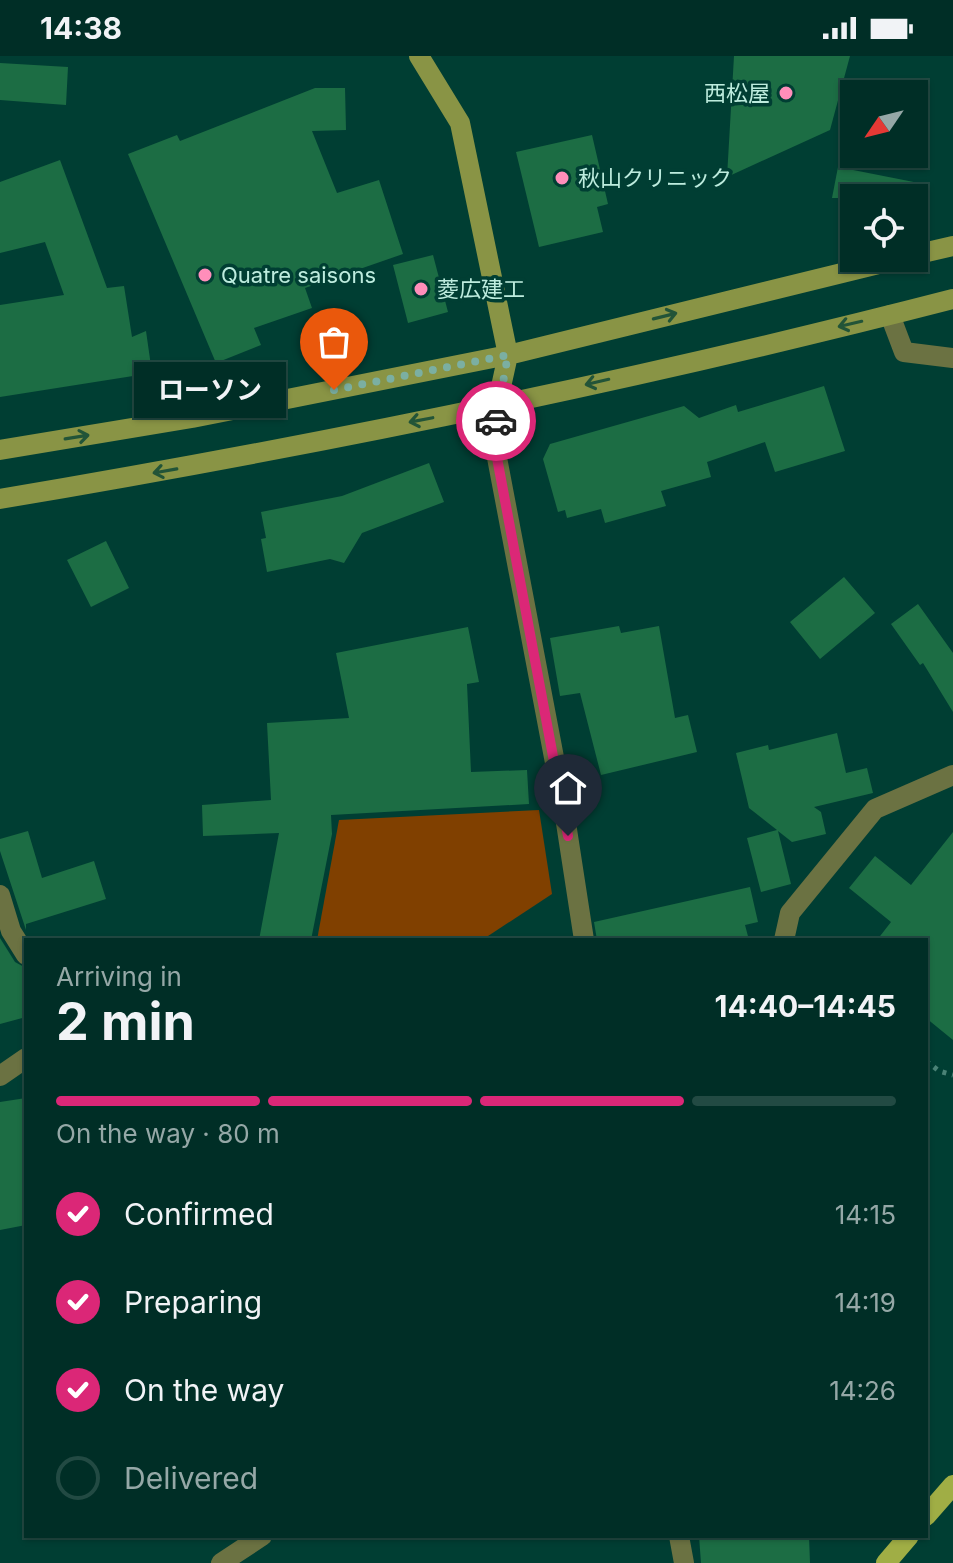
<!DOCTYPE html>
<meta charset="utf-8">
<style>
body{margin:0;font-family:Inter,"Noto Sans JP",sans-serif;background:#0e3a32;color:#f1f3f6;height:100vh;display:flex;flex-direction:column;font-size:30px;white-space:nowrap}
*{box-sizing:border-box;margin:0}
p{font-size:26px;color:#95a8a7}
.icon{flex:none;width:44px;height:44px;fill:none;stroke:currentColor;stroke-width:2;stroke-linecap:round;stroke-linejoin:round}
.map{position:relative;flex:1;overflow:hidden}
.side{position:absolute;left:24px;top:882px;width:904px;height:600px;display:flex;flex-direction:column;background:#002e26;border-radius:0px;box-shadow:0 2px 6px #0004,0 0 0 2px #224a43}
.side>*{flex:none}
.needle{width:52px;rotate:235deg}
.buttons{position:absolute;left:840px;top:24px;display:grid;gap:16px}
.buttons a{display:grid;place-items:center;width:88px;height:88px;border-radius:0px;background:#002e26;box-shadow:0 2px 6px #0004,0 0 0 2px #224a43;font-size:40px}
.pin{position:absolute;display:grid;place-items:center;width:68px;height:68px;color:#fff;margin:-82px -34px;border-radius:50% 50% 50% 0;rotate:-45deg;box-shadow:0 0 8px #0007}
.pin .icon{rotate:45deg}
.courier{position:absolute;display:grid;place-items:center;width:80px;height:80px;margin:-40px;border:6px solid #db2777;border-radius:50%;background:#fff;color:#222;box-shadow:0 2px 10px #0007}
.bubble{position:absolute;height:56px;border-radius:0px;background:#002e26;box-shadow:0 2px 6px #0004,0 0 0 2px #224a43;font-size:26px;font-weight:700;line-height:56px;text-align:center}
.summary em{font-style:normal;font-weight:700}
.summary div{display:flex;flex-direction:column-reverse}
.summary{display:flex;align-items:center;justify-content:space-between;height:136px;padding:0 32px}
h1{font-size:52px;font-weight:700;line-height:60px}
.bar{display:grid;grid-template-columns:repeat(4,1fr);gap:12px 8px;align-content:center;height:96px;padding:0 32px}
.bar i{height:10px;border-radius:6px;background:#224a43}
.bar .active{background:#db2777}
.bar p{grid-column:span 4}
ol{padding:0 32px;list-style:none}
li{display:flex;align-items:center;gap:24px;height:88px}
li p{margin-inline-start:auto}
li .icon{padding:8px;border-radius:50%;background:#db2777;color:#fff;stroke-width:4}
li:last-child{color:#95a8a7}
li i{width:44px;height:44px;border:4px solid #224a43;border-radius:50%}
.status{display:flex;justify-content:space-between;align-items:center;height:56px;padding:0 40px;background:#002e26;direction:ltr}
.status svg{height:22px;fill:currentColor}
.map>svg:first-child{display:block}
.green{fill:#804000}
.building{fill:#1c6d44}
.lines{fill:none;stroke-linecap:round;stroke-linejoin:round}
.path{stroke:#4a8276;stroke-width:5;stroke-dasharray:4 6;stroke-linecap:butt}
.street{stroke:#6b7242;stroke-width:20}
.secondary{stroke:#899445;stroke-width:20}
.primary{stroke:#a0ae45;stroke-width:20}
.oneway{stroke:#225438}
.done{stroke:#7bafa2;stroke-width:8;stroke-dasharray:0 14.4}
.route{stroke:#db2777;stroke-width:10}
.poi-dot{fill:#ff8eba;stroke:#003e33;stroke-width:3}
.labels{text-anchor:middle;dominant-baseline:central;stroke-width:7;stroke-linejoin:round;paint-order:stroke}
.poi-label{font-size:22px;fill:#bdecde;stroke:#003e33;text-anchor:start}
</style>
<div class="status"><b>14:38</b><svg viewBox="0 0 49 12"><path d="M0 12V9h3v3zM5 12V6h3v6zM10 12V3h3v9zM15 12V0h3v12zM26 1h20v11H26zM47 4h2v5h-2z"/></svg></div>
<div class="map">
<svg width="953" height="1507" viewBox="0 0 953 1507">
<rect width="100%" height="100%" fill="#003e33"/>
<path class="green" d="M 539,754 L 552,838 L 482,884 L 317,884 L 339,764 Z"/>
<path class="building" d="M 734,0 L 850,0 L 830,74 L 727,121 Z
M 0,7 L 68,11 L 66,49 L 0,44 Z
M 315,32 L 345,32 L 346,74 L 312,75 L 337,137 L 379,124 L 403,198 L 305,232 L 312,252 L 254,272 L 261,289 L 216,307 L 128,98 L 177,79 L 180,85 Z
M 592,79 L 608,148 L 597,151 L 603,176 L 539,191 L 516,96 Z
M 60,104 L 107,232 L 124,230 L 132,281 L 146,275 L 152,317 L 0,341 L 0,249 L 64,239 L 45,186 L 0,197 L 0,126 Z
M 838,111 L 929,129 L 928,142 L 832,142 Z
M 433,199 L 448,256 L 408,267 L 393,209 Z
M 824,330 L 845,395 L 775,416 L 765,386 L 707,406 L 711,421 L 661,435 L 666,450 L 605,467 L 601,453 L 567,462 L 565,454 L 558,456 L 543,403 L 550,388 L 684,350 L 699,362 L 736,349 L 738,356 Z
M 429,407 L 444,446 L 362,477 L 344,507 L 330,503 L 267,516 L 261,483 L 266,482 L 261,456 L 342,440 Z
M 106,485 L 129,532 L 91,551 L 67,504 Z
M 844,521 L 875,557 L 820,603 L 790,566 Z
M 918,548 L 953,597 L 953,656 L 923,607 L 920,609 L 891,568 Z
M 619,570 L 621,577 L 659,570 L 675,662 L 688,659 L 697,696 L 601,719 L 580,637 L 560,640 L 550,582 Z
M 468,571 L 479,626 L 467,628 L 471,716 L 527,714 L 529,748 L 331,759 L 332,778 L 311,884 L 259,884 L 279,777 L 203,780 L 202,749 L 271,744 L 267,667 L 349,662 L 336,597 Z
M 837,677 L 846,717 L 867,712 L 873,737 L 814,751 L 821,756 L 826,778 L 792,786 L 778,775 L 791,828 L 761,836 L 747,782 L 777,774 L 749,752 L 736,697 L 768,689 L 769,694 Z
M 28,775 L 42,822 L 94,805 L 106,843 L 26,868 L 26,874 L 0,795 L 0,783 Z
M 953,776 L 953,984 L 926,962 L 926,884 L 877,884 L 891,866 L 849,832 L 875,800 L 911,829 Z
M 750,831 L 758,866 L 745,869 L 749,884 L 597,884 L 594,866 Z
M 0,882 L 15,906 L 26,912 L 26,961 L 0,968 Z
M 26,1042 L 26,1169 L 0,1174 L 0,1046 Z
M 699,1480 L 809,1480 L 810,1507 L 701,1507 Z"/>
<g class="lines">
<path class="path" d="M 926,1005 L 939,1015 L 953,1019"/>
<path class="street" d="M 890,259 L 904,296 L 953,302
M 497,349 L 494,386 L 564,754 L 584,884
M 0,839 L 11,875 L 26,899
M 784,884 L 790,857 L 875,753 L 953,719
M 0,1020 L 26,1002
M 679,1480 L 684,1507
M 221,1507 L 262,1480"/>
<path class="secondary" d="M 419,0 L 460,67 L 508,299 L 497,349
M 914,199 L 953,190
M 0,394 L 192,362 L 508,299 L 903,202
M 0,443 C 320,389 639,324 953,243"/>
<path class="primary" d="M 926,1460 L 953,1429
M 886,1507 L 909,1480"/>
</g>
<defs><path id="oneway-shaft" d="M-6 0H5M1.5-3L5.5 0L1.5 3" fill="none" stroke-width="1.6" stroke-linecap="round" stroke-linejoin="round" transform="scale(2)"/></defs>
<g class="oneway">
<use href="#oneway-shaft" transform="translate(665 260) rotate(-14)"/>
<use href="#oneway-shaft" transform="translate(850 268) rotate(167)"/>
<use href="#oneway-shaft" transform="translate(597 326) rotate(167)"/>
<use href="#oneway-shaft" transform="translate(421 364) rotate(169)"/>
<use href="#oneway-shaft" transform="translate(77 381) rotate(-9)"/>
<use href="#oneway-shaft" transform="translate(165 415) rotate(170)"/>
</g>
<g class="lines">
<path class="done" d="M 334,334 L 508,299 L 496,365"/>
<path class="route" d="M 496,365 L 494,386 L 568,780"/>
</g>
<g class="poi-dot">
<circle cx="786" cy="37" r="8"/>
<circle cx="562" cy="122" r="8"/>
<circle cx="205" cy="219" r="8"/>
<circle cx="421" cy="233" r="8"/>
</g>
<g class="labels">
<g class="poi-label">
<text x="770" y="37" text-anchor="end">西松屋</text>
<text x="578" y="122">秋山クリニック</text>
<text x="221" y="219">Quatre saisons</text>
<text x="437" y="233">菱広建工</text>
</g>
</g>
</svg>
<div class="buttons">
<a><svg class="needle" viewBox="-14 -14 28 28"><path d="M0-13l5 13h-10z" fill="#e53935"/><path d="M0 13l5-13h-10z" fill="#95a8a7"/></svg></a>
<a><svg class="icon" aria-label="locate" viewBox="0 0 24 24"><circle cx="12" cy="12" r="6"/><path d="M12 2v4M12 18v4M2 12h4M18 12h4"/></svg></a>
</div>
<div class="pin" style="left:334px;top:334px;background:#ea580c"><svg class="icon" aria-label="bag" viewBox="0 0 24 24"><path d="M5 8h14l-1 12H6zM9 8a3 3 0 0 1 6 0"/></svg></div>
<div class="pin" style="left:568px;top:780px;background:#1f2937"><svg class="icon" aria-label="home" viewBox="0 0 24 24"><path d="M3 11l9-7 9 7M6 9v11h12V9"/></svg></div>
<div class="courier" style="left:496px;top:365px"><svg class="icon" aria-label="car" viewBox="0 0 24 24"><path d="M5 17H2v-5l4-1 3-4h7l3 4 3 1v5h-3M9 17h6M6 11h13"/><circle cx="7" cy="17" r="2"/><circle cx="17" cy="17" r="2"/></svg></div>
<div class="bubble" style="left:134px;top:306px;width:152px">ローソン</div>
<section class="side">
<div class="summary"><div><h1>2 min</h1><p>Arriving in</p></div><em>14:40–14:45</em></div>
<div class="bar"><i class="active"></i><i class="active"></i><i class="active"></i><i></i><p>On the way · 80 m</p></div>
<ol>
<li><svg class="icon" aria-label="check" viewBox="0 0 24 24"><path d="M5 12l5 5 9-10"/></svg>Confirmed<p>14:15</p></li>
<li><svg class="icon" aria-label="check" viewBox="0 0 24 24"><path d="M5 12l5 5 9-10"/></svg>Preparing<p>14:19</p></li>
<li><svg class="icon" aria-label="check" viewBox="0 0 24 24"><path d="M5 12l5 5 9-10"/></svg>On the way<p>14:26</p></li>
<li><i></i>Delivered</li>
</ol>
</section>
</div>
